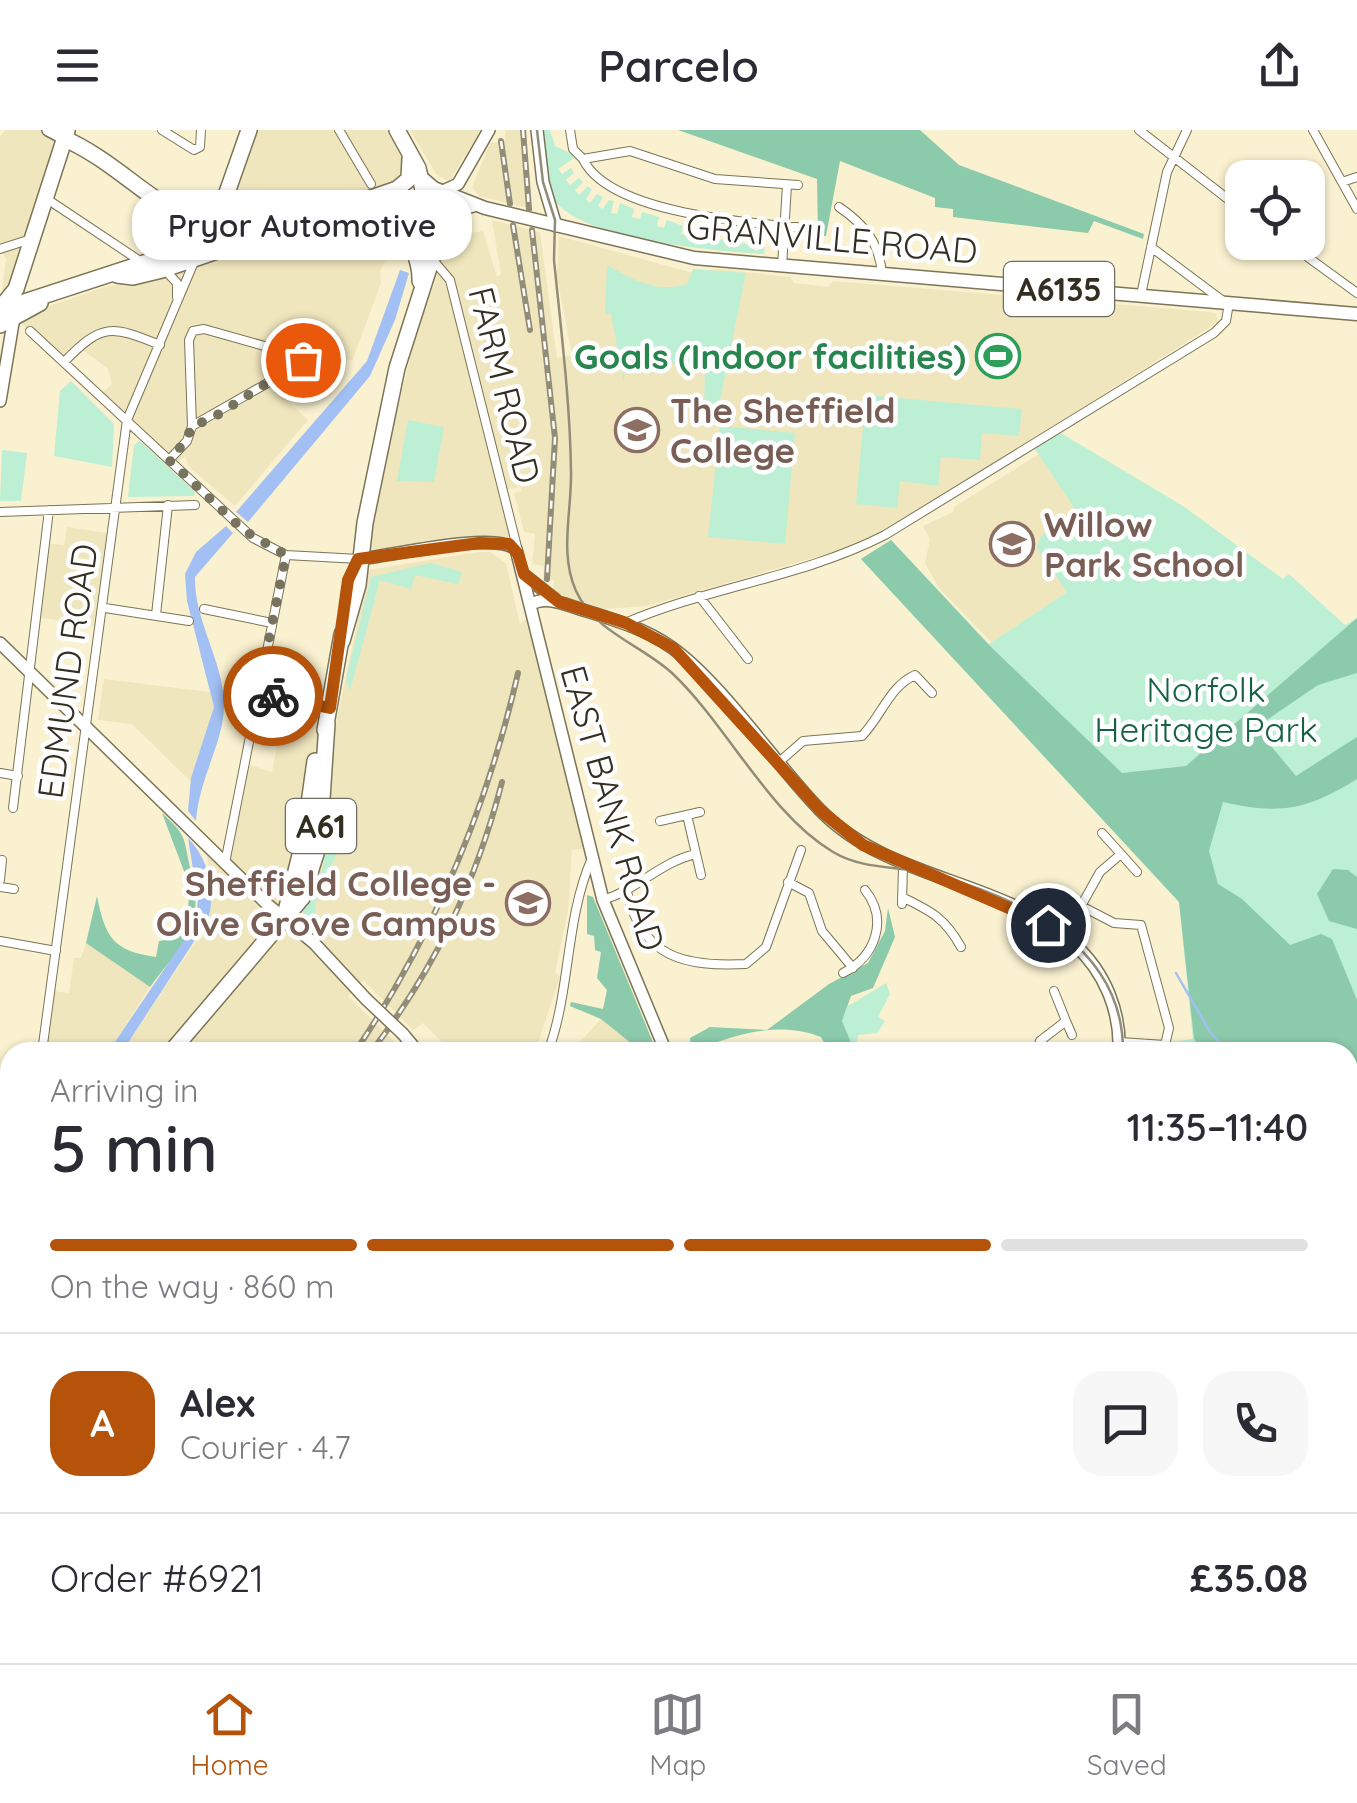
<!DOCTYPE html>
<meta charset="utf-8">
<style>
body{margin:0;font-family:Quicksand,sans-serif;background:#f7f7f7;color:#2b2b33;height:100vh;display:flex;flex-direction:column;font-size:38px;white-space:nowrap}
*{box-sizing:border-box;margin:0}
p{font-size:32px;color:#7c7c81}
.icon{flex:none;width:55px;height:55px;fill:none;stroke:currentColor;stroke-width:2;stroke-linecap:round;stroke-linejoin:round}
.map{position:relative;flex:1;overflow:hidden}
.side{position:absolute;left:0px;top:912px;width:1358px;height:622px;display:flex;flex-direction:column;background:#fff;border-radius:30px 30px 0 0;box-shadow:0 2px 8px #0004}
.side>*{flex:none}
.controls{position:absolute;left:1225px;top:30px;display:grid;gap:20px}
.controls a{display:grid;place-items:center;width:100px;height:100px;border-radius:20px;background:#fff;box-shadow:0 2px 8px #0004;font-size:50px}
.pin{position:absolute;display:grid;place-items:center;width:85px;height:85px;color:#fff;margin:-42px;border:5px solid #fff;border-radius:50%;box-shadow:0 2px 10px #0007}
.courier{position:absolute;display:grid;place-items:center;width:100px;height:100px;margin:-50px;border:8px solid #b45309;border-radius:50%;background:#fff;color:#222;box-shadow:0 2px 12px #0007}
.bubble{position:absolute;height:70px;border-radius:30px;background:#fff;box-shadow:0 2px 8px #0004;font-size:32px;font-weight:600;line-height:70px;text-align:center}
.summary em{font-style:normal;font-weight:600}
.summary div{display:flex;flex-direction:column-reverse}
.summary{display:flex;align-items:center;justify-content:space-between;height:170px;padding:0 50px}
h1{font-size:65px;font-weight:600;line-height:75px}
.bar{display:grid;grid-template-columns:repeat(4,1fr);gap:15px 10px;align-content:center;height:120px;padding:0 50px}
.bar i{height:12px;border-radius:8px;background:#e1e1e2}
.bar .current{background:#b45309}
.bar p{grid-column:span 4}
.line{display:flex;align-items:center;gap:25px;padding:0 50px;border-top:2px solid #e1e1e2}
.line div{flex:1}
.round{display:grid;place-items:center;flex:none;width:105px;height:105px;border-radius:30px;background:#f7f7f7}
header{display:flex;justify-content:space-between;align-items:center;height:130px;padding:0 50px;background:#fff;font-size:45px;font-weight:600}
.dock{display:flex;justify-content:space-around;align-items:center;height:140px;border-top:2px solid #e1e1e2;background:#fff;font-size:28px;color:#7c7c81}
.dock a{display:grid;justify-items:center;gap:5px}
.dock .current{color:#b45309}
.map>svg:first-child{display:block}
.built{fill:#f0e6be}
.green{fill:#bcefd4}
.forest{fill:#8bcaaa}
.water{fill:#a2c0f3}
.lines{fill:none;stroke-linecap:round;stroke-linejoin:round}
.stream{stroke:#a2c0f3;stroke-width:2.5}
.street-casing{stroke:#7b7456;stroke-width:10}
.secondary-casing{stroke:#7b7456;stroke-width:14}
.primary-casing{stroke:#7b7456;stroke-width:15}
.highway-casing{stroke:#7b7456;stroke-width:18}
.street{stroke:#fff;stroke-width:8}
.secondary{stroke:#fff;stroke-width:11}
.primary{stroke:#fff;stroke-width:12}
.highway{stroke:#fff;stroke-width:15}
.tram{stroke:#938d77;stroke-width:2.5}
.rail-casing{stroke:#938d77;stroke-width:6}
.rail{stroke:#fefefe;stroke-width:2.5;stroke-dasharray:8;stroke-linecap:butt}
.secondary-bridge-casing{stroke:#7b7456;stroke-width:14;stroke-linecap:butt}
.secondary-bridge{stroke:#fff;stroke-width:11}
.done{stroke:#78735f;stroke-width:10;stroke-dasharray:0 18}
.route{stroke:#b45309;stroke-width:12}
.labels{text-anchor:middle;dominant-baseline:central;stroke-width:9;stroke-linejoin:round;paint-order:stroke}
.shield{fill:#fefefe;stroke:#6f6d64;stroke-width:2.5}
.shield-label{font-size:32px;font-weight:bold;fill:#322f22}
.street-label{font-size:35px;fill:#322f22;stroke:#fefefe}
.leisure-label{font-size:35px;font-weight:bold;fill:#27864d;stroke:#fefefe;text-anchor:end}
.education-label{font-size:35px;font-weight:bold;fill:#785e54;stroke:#fefefe;text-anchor:start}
.park-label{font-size:35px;fill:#166143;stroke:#fefefe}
</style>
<header><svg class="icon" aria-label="menu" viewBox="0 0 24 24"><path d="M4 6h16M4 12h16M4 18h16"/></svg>Parcelo<svg class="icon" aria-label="share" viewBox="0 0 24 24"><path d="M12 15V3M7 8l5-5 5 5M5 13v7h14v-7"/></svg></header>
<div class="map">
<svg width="1357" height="1533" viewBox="0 0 1357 1533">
<rect width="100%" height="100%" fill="#faf1d0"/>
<path class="built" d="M 5,0 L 48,0 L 63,8 L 31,109 L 0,177 L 6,129 L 0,119 L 0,7 Z
M 254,0 L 392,0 L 405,24 L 406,41 L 392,56 L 252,99 L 226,97 L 222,90 Z
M 410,0 L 481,0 L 449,51 L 436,44 Z
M 505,0 L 526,0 L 532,79 L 479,66 L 472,57 L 490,13 L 505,11 Z
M 492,90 L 540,102 L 557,228 L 572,225 L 557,147 L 559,106 L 689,142 L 718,139 L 790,147 L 794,153 L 828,157 L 833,151 L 1210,182 L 1216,184 L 1218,192 L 886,402 L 851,417 L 647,476 L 604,479 L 553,462 L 554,450 L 543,449 L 544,436 L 532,434 L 535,404 L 524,402 L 514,363 L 522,361 L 521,357 L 499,361 L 511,409 L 371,421 L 366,415 L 421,180 L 434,156 L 439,108 L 483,101 L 497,147 L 501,144 Z
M 354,91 L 371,97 L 393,118 L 380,141 L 381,153 L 352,231 L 309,215 L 274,258 L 308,290 L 235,376 L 189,337 L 185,326 L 175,336 L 100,265 L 112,254 L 108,239 L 79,217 L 64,232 L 22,194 L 37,180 L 105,157 L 164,145 L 305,99 L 306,103 Z
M 1039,324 L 1112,436 L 992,513 L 939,458 L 925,433 L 930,409 L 923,396 L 953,382 L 954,377 Z
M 67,397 L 113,404 L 102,498 L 37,487 L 45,413 L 64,415 Z
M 478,422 L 490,422 L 506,433 L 520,494 L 528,488 L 583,719 L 572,720 L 568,782 L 555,842 L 560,847 L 535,922 L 452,922 L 423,893 L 413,900 L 363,850 L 348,866 L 405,922 L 122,922 L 204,799 L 211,771 L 206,715 L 224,732 L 250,635 L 272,642 L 286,567 L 324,575 L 298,776 L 368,440 Z
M 104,549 L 210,562 L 214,577 L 191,652 L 132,594 L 98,590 Z
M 86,813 L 150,857 L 108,922 L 42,922 L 51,861 L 69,863 L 74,828 L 81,828 Z
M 601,889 L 637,917 L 642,922 L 571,922 Z
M 10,1161 L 10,1408 L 0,1407 L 0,1173 Z"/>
<path class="green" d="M 542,0 L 550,0 L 555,16 L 572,24 L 574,28 L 558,39 L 562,44 L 571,38 L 574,43 L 566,50 L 570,55 L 579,48 L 583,52 L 575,60 L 579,65 L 588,56 L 592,60 L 586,69 L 590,73 L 597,64 L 603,67 L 598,76 L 603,79 L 609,70 L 614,71 L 611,83 L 617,84 L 620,73 L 634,79 L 632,87 L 640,89 L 642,82 L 659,87 L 657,96 L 664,98 L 667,90 L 683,96 L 681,104 L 689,106 L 692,99 L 712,113 L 723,109 L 729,118 L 744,113 L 757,121 L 765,113 L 764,124 C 717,121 578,110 553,68 C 543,50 544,21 542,0 Z
M 607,135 C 635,151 656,163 687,154 L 693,139 L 746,143 L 716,289 L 704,285 L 705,237 L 625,229 L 624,252 L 611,184 L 605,184 Z
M 71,251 L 114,294 L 112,337 L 54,326 L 60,261 Z
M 866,265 L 1022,279 L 1019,306 L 982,303 L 980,330 L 941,327 L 938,356 L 900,351 L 897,378 L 856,374 Z
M 408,290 L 444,297 L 434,352 L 397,351 Z
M 720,296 L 795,303 L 785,414 L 708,407 Z
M 1059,302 L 1183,376 L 1283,449 L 1289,444 L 1345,495 L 1357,488 L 1357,1111 L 1348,1105 L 1348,922 L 1179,922 L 1171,912 L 1193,909 L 1179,772 L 861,429 L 891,410 L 989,514 L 1067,462 L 1037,418 L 1041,406 L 1077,382 L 1034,318 Z
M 140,311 L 195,362 L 194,366 L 128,367 L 134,315 Z
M 2,320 L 27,323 L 21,371 L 0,371 Z
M 431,433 L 462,442 L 458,454 L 415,445 L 411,459 L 380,450 L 350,561 L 346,549 L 371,447 Z
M 345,680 L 350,693 L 315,774 L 316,787 L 323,796 L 316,804 L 306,794 L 303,782 L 323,737 L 330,686 Z
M 886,853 L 890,864 L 878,887 L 885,891 L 877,903 L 858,905 L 857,912 L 867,920 L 855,922 L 842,891 L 848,876 Z
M 879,1525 L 1249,1525 L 1249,1533 L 1000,1529 L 889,1533 Z"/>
<path class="forest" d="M 678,0 L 920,0 L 959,35 L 1144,104 L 1143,109 L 1094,91 L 1088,103 L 953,87 L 953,79 L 935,77 L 935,68 L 840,31 L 826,106 L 818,106 L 817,49 Z
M 891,410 L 988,514 L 1122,643 L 1186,636 L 1357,488 L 1357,543 L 1318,555 L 1261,594 L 1266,610 L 1296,646 L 1357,607 L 1357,649 C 1307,680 1280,685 1223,672 L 1209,721 L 1218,754 L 1242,769 L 1290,815 L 1321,804 L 1332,809 L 1357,870 L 1357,1095 L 1348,1090 L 1348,922 L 1204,922 L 1194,909 L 1179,772 L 861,429 Z
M 162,683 C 187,706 183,706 190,737 C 205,802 188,806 150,857 L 86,813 L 97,766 C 105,807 113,821 156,827 L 159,811 L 173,809 L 186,799 L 190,757 Z
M 1333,739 L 1348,740 L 1357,747 L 1357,799 L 1329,791 L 1317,764 Z
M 587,765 L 593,767 L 657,922 L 642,922 L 601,889 L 570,876 L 571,872 L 603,879 L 607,860 L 597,848 L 601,822 L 595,820 L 594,806 L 587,804 Z
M 888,778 L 895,807 L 873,858 L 851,866 L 842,891 L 855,922 L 829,922 L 821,907 C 777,890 733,905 691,922 L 690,908 L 710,897 L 767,900 L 829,854 L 868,833 L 885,801 Z
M 1063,1525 L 1236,1525 L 1233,1533 L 1067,1533 Z"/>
<path class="water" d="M 400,140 L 409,143 L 395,190 L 370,246 L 248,392 L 236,382 L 367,231 Z
M 226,396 L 233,403 L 195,447 C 194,492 225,533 224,577 C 223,614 199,648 196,691 L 188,681 L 191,648 L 214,577 L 187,471 L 185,444 L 196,422 Z
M 188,708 C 209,730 216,760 208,790 L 122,922 L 108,922 L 195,794 L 198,770 Z"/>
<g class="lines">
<path class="stream" d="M 1176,843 L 1210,902 L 1229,922
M 1348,1066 L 1357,1072"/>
<defs>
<path id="street" d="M 162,0 L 194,20 L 200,17 L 201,0
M 339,0 L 371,54
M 570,0 L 573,19 L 583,29
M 1139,0 L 1242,80
M 1313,0 L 1357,79
M 1342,52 L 1357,47
M 798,55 L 715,49 L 630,21 L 583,29 C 609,84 751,93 806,98
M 44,67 L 140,131
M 839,77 C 864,94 880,113 882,145
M 1287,112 L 1357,163
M 1151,117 L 1223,171
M 0,119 L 31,109
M 433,130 L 450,150 L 518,421
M 782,137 L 787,55
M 166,141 L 177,153 L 177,167
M 1141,165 L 1167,42 L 1187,0
M 30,201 L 253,408 L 286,425 L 359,429
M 64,232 C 102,193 111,195 160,215
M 169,330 L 187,311 L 192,296 L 189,210 L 193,201 L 204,199 L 300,226 L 301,234 L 192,296
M 0,382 L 195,375
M 699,466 L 748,529
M 105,478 L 189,491
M 204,479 L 272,493
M 156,485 L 168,375
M 625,493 C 709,457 803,447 885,405 L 1214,203 L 1226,191 L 1229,173
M 259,563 L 328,577
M 778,633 L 803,611 L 862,606 C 882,585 889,557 915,545 L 932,563
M 0,643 L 18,646
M 13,678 L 49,380
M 687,685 L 701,745
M 660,691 L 700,682
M 1121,724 L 1137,742
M 225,733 L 286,425
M 0,750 L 2,730
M 788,752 L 809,763 L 822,801 L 853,838
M 0,757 L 14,759
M 627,762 C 642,828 685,837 746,834 L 766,817 L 801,720
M 1062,766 L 1114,793 L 1141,795 L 1169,898 L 1165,915
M 902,767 C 931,781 945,788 961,817
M 603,770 C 639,759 660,732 696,724
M 902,774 L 903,735
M 1081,776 L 1100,742 L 1121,724 L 1102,703
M 0,811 L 56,821
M 843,843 C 875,827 889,790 865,760
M 1066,891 L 1072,905
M 1120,912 L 1165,915 L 1174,922
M 42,922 L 127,290 L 194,132
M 548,922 C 571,860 565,789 592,728
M 1036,922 L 1040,911 L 1066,891 L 1054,861
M 0,985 L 10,986
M 1348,1112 L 1357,1118
M 1348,1186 L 1357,1191
M 1348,1242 L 1357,1243
M 1348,1348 L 1357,1349
M 10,1417 L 4,1421 L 10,1428
M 0,1511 L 16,1533
M 92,1525 L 98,1533
M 177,1525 L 197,1531 L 204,1525
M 361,1525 L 382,1533
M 647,1525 L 666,1527
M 701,1525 L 712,1533
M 1333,1525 L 1344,1533
M 267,1533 L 278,1525
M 401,1533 L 401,1525
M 527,1533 L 528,1525
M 740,1533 L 746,1525
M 1276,1533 L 1279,1525"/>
<path id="secondary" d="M 48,0 L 63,8
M 537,0 L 543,52 L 556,96
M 443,61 L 458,54 L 489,0
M 0,271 L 14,187
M 359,429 C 391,426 493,401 516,419 L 603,770 L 666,922
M 523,444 L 556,470
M 530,475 C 545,465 564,474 580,479 C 612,489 644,498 671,517 C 721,552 775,634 820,680 C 890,752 1001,748 1074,814 C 1105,842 1121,882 1119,922
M 0,513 L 268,775 L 314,813 L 366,869
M 403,904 L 418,922
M 0,1416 L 4,1421 L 0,1423
M 1348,1459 L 1357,1465
M 854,1525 L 866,1533"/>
<path id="primary" d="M 420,46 L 434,58 L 485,78 L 694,128 L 1357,184
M 398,100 L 429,101 L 457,78 L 472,76"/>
<path id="highway" d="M 63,8 C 132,38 173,106 255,104
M 351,77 C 388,80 421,114 420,151
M 117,145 L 133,147 L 162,140 L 397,59 L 409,49 L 410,28
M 3,175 L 16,159 L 67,1
M 0,180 L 199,115 L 217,91 L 249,0
M 0,195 L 40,173
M 342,511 L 358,455 L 365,393 L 397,238 L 436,116 L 418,38 L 397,0
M 325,600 L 342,504
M 285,785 L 304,709 L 315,631
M 171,922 L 302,768 L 319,714 L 327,593
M 0,1116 L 10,1105"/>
</defs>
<use href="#street" class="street-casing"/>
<use href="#secondary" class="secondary-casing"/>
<use href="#primary" class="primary-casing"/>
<use href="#highway" class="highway-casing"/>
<use href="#street" class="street"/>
<use href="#secondary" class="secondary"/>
<use href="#primary" class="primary"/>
<use href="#highway" class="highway"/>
<path class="tram" d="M 537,0 L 543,52 L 555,90 L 554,130 C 561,200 570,271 571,341 C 572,381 559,423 576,461 C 595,502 640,514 672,543 C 728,596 768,683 833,722 C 865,741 901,735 936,745 C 1023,769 1124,818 1123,922
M 1348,1463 L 1357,1470"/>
<defs>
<path id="rail" d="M 523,0 L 529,79
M 501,11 L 510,74
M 513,95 L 530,200
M 532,100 L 555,308 L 547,449
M 355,922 C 433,806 487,679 518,543
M 371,922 C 434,840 476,753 502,652
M 0,1326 L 10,1315
M 0,1347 L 10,1336"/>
</defs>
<use href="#rail" class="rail-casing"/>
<use href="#rail" class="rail"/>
<defs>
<path id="secondary-bridge" d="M 366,869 L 403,904"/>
</defs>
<use href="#secondary-bridge" class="secondary-bridge-casing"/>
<use href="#secondary-bridge" class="secondary-bridge"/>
</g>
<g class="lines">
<path class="done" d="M 273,566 L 258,563 L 286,425 L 243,400 L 169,330 L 186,311 L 192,296 L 211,289 L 303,230"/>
<path class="route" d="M 273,566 L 330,578 L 348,450 L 358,429 L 479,413 L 509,414 L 518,424 L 524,444 L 559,472 L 626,493 L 673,518 L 821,681 L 863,715 L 1048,795"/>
</g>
<defs>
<symbol id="stadium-ring" viewBox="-11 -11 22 22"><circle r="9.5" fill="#fefefe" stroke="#2e9e5b" stroke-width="1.5"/><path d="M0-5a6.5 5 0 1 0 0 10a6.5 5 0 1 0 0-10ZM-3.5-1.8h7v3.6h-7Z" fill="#2e9e5b"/></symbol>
<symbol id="university-ring" viewBox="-11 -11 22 22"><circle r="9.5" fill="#fefefe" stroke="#8d6e63" stroke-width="1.5"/><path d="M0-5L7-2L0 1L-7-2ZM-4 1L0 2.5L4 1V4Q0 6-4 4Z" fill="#8d6e63"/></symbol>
<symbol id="school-ring" viewBox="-11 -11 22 22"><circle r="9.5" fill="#fefefe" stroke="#8d6e63" stroke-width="1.5"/><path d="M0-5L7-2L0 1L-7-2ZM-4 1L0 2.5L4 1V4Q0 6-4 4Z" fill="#8d6e63"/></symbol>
</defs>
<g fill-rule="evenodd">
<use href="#stadium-ring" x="973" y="201" width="50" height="50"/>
<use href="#university-ring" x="612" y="275" width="50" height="50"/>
<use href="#school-ring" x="987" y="389" width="50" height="50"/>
<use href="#university-ring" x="503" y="748" width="50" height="50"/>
</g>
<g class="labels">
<g class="shield">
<rect x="1004" y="132" width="110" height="54" rx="8"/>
<rect x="286" y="669" width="70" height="54" rx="8"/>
</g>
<g class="shield-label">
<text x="1059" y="159">A6135</text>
<text x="321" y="696">A61</text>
</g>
<g class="street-label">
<text transform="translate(832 108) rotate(5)">GRANVILLE ROAD</text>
<text transform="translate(505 255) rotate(76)">FARM ROAD</text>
<text transform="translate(67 541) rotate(-82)">EDMUND ROAD</text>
<text transform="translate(613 678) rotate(74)">EAST BANK ROAD</text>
</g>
<g class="leisure-label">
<text x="966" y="226">Goals (Indoor facilities)</text>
</g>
<g class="education-label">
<text x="670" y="280">The Sheffield<tspan x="670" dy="40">College</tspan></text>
<text x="1044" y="394">Willow<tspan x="1044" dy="40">Park School</tspan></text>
<text x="496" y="753" text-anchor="end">Sheffield College -<tspan x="496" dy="40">Olive Grove Campus</tspan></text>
</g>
<g class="park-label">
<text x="1206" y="559">Norfolk<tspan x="1206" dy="40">Heritage Park</tspan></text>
</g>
</g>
</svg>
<div class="controls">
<a><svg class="icon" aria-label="locate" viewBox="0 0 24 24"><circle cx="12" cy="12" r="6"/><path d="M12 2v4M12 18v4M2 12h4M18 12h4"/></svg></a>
</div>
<div class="pin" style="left:303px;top:230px;background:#ea580c"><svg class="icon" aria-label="bag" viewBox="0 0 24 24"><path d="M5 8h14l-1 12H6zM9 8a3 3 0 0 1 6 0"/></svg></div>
<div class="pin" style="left:1048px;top:795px;background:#1f2937"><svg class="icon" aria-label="home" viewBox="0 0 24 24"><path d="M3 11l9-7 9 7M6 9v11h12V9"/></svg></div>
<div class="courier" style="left:273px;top:566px"><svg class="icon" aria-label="bike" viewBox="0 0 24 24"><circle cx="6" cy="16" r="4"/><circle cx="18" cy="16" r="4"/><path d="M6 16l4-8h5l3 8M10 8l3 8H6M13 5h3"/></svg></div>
<div class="bubble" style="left:132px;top:60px;width:340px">Pryor Automotive</div>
<section class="side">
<div class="summary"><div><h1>5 min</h1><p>Arriving in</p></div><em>11:35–11:40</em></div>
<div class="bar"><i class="current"></i><i class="current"></i><i class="current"></i><i></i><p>On the way · 860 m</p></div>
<div class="line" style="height:180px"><b class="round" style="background:#b45309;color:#fff">A</b><div><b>Alex</b><p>Courier · 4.7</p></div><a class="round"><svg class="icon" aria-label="chat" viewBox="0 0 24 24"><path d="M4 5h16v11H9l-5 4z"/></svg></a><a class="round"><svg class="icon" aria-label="phone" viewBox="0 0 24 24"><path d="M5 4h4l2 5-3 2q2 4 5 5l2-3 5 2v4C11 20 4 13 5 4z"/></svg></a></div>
<div class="line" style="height:130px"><div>Order #6921</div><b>£35.08</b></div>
</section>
</div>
<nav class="dock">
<a class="current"><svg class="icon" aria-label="home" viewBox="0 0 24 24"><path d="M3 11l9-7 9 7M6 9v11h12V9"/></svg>Home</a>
<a><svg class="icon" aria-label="map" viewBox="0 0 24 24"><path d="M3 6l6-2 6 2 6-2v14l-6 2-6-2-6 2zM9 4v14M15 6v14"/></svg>Map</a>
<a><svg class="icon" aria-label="saved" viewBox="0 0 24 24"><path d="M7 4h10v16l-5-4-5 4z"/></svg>Saved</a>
</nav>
